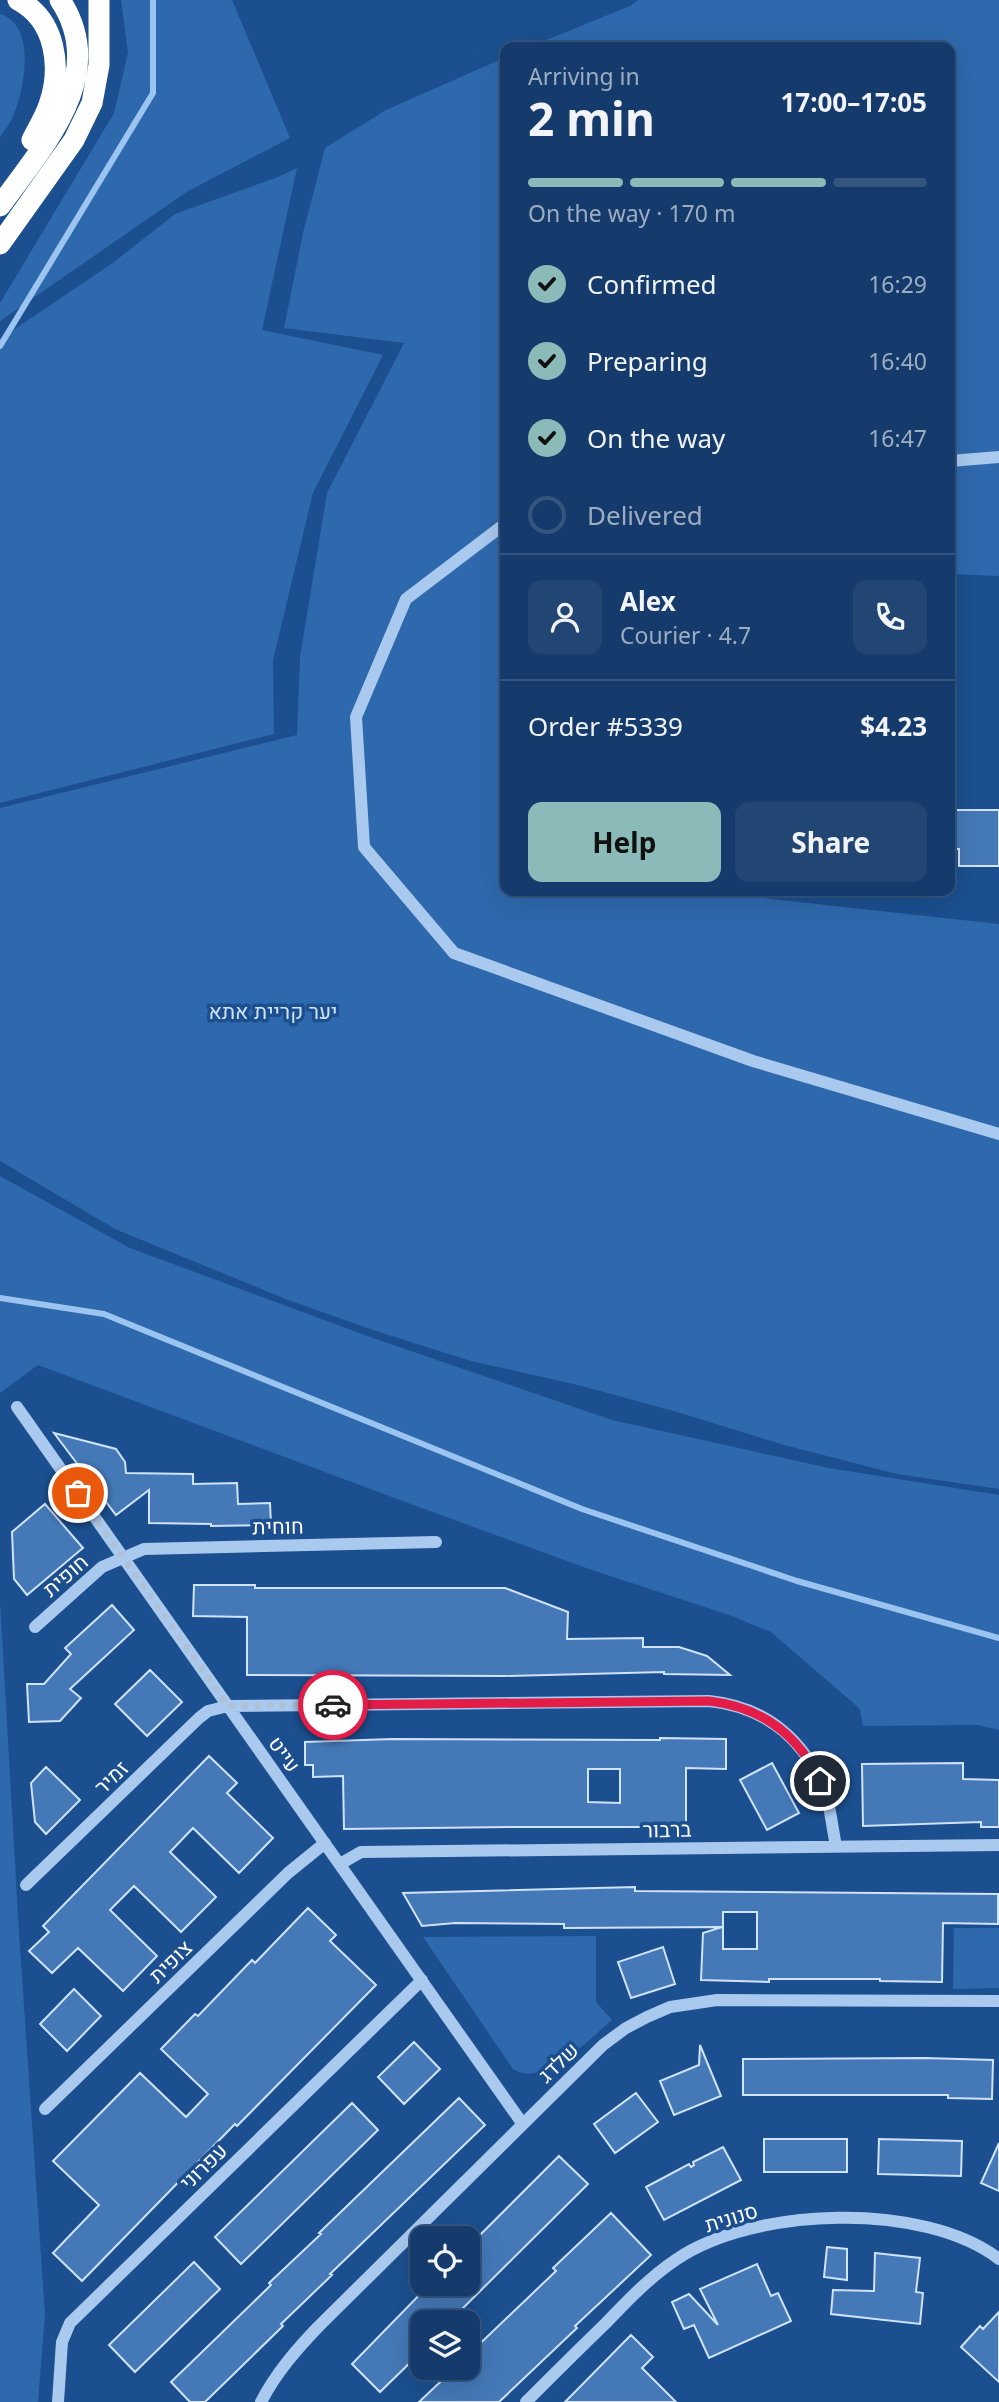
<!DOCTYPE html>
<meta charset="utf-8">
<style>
body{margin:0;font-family:"Noto Sans",Heebo,sans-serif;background:#214673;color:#f1f3f6;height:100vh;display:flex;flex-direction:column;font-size:26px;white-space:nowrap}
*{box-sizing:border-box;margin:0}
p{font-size:23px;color:#9dadc1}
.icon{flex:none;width:38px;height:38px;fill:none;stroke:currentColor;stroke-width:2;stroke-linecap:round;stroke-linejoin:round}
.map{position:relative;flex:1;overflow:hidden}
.sheet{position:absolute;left:500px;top:42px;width:455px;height:854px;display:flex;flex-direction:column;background:#143b6b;border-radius:14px;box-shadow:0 7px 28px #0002,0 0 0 2px #33557e}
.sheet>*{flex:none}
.controls{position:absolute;left:410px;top:2226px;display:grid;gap:14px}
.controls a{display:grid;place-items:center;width:70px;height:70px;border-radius:14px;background:#143b6b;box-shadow:0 7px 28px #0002,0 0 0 2px #33557e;font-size:35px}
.pin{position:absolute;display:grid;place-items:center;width:60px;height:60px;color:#fff;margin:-30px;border:4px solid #fff;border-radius:50%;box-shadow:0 2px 7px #0007}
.courier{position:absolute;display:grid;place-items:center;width:70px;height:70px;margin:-35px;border:5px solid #e11d48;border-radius:50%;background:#fff;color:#222;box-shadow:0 2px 9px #0007}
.summary em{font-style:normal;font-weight:700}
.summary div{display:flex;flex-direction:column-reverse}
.summary{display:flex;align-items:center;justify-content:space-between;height:119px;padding:0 28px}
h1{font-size:46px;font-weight:700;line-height:52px}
.bar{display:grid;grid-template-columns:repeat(4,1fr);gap:10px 7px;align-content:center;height:84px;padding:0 28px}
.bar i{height:9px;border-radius:5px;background:#33557e}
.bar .current{background:#8bbbb9}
.bar p{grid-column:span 4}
.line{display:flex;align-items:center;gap:18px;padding:0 28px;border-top:2px solid #33557e}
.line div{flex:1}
.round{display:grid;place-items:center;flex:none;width:74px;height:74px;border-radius:14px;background:#214673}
ol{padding:0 28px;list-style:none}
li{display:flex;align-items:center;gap:21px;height:77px}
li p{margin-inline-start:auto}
li .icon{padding:7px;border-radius:50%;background:#8bbbb9;color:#111;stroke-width:4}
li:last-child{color:#9dadc1}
li i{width:38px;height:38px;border:4px solid #33557e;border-radius:50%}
.button{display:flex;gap:14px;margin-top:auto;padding:14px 28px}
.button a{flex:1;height:80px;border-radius:14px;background:#8bbbb9;color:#111;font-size:28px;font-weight:700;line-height:80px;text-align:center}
.button a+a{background:#214673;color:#f1f3f6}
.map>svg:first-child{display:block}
.green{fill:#2e69ad}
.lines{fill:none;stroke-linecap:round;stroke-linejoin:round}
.stream{stroke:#9cc4f0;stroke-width:6}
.building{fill:#4478b7;stroke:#cfe3fa;stroke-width:2;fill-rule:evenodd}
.minor{stroke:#a9c9ee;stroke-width:12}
.highway{stroke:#fff;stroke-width:21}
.done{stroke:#afc1d8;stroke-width:7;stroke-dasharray:0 12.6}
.route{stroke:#e11d48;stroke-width:9}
.labels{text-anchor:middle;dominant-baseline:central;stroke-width:7;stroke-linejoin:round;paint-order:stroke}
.park-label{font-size:21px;fill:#cfe3fa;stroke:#1b4f8f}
.street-label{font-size:21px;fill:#fff;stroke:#1b4f8f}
</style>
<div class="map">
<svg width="999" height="2402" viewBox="0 0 999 2402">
<rect width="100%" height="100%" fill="#1b4f8f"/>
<path class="green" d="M 121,0 L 232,0 L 290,138 L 188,191 L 0,321 L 0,303 L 114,113 L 128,53 Z
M 638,0 L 999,0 L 999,576 L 950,574 L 950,47 L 529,47 L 630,6 Z
M 0,14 C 38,25 24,93 12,119 C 9,125 4,131 0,137 Z
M 506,57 L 506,891 L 697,891 L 999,924 L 999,1489 L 897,1474 L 784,1445 L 677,1412 L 582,1386 L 471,1361 L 376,1331 L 288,1300 L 115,1229 L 0,1161 L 0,808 L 297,735 L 300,657 L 327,493 L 404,343 L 284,328 L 303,233 L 325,148 L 386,110 Z
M 297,168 L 262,330 L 383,355 L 313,493 L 273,660 L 274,734 L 0,803 L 0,339 L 114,262 L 175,214 L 278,177 Z
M 0,1176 L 130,1248 L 370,1337 L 612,1420 L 829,1468 L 999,1495 L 999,1730 L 978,1725 L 863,1726 L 860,1709 L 771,1632 L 732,1616 L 589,1569 L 416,1506 L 38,1365 L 0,1393 Z
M 0,1601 L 19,1933 L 45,2314 L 38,2402 L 0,2402 Z
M 954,1928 L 999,1928 L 999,1988 L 953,1989 Z
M 596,1936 L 596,2002 L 612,2020 C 589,2039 543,2089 513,2069 L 423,1937 Z"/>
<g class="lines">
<path class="stream" d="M 0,346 L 153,93 L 153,0
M 0,1298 L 104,1314 L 582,1509 L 797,1581 L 999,1638"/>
</g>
<path class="building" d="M 950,810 L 999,810 L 999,866 L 959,866 L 959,849 L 950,849 Z
M 54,1433 L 116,1449 L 125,1462 L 126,1473 L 193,1474 L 193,1484 L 237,1483 L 238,1504 L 270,1503 L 271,1525 L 211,1526 L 211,1524 L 149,1523 L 149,1490 L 116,1515 Z
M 45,1504 L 83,1548 L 27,1595 L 14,1579 L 12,1532 Z
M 194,1585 L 255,1585 L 255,1588 L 505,1588 L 568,1612 L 567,1639 L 643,1638 L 643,1647 L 679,1647 L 707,1656 L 730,1675 L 664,1674 L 664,1672 L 504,1676 L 247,1675 L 247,1617 L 193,1616 Z
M 112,1605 L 134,1630 L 70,1689 L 81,1698 L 60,1721 L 29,1722 L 27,1684 L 44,1684 L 71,1654 L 65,1648 Z
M 150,1670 L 182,1702 L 147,1736 L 115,1704 Z
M 660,1738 L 726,1739 L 726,1769 L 686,1768 L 686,1827 L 510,1827 L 344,1829 L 343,1776 L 313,1777 L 313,1765 L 305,1765 L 305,1742 L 393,1739 L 660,1740 ZM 588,1769 L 620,1769 L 620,1803 L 588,1802 Z
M 209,1756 L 237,1783 L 227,1793 L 273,1838 L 239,1873 L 193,1828 L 170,1852 L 216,1897 L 181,1932 L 134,1886 L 110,1910 L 157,1956 L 123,1991 L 78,1948 L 52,1973 L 29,1951 L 49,1932 L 43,1926 Z
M 772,1763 L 799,1813 L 767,1830 L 740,1780 Z
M 963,1763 L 963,1779 L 999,1780 L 999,1827 L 981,1827 L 981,1822 L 863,1826 L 862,1764 Z
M 46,1767 L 80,1800 L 46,1834 L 35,1822 L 31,1783 Z
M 635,1887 L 635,1891 L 998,1894 L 998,1924 L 943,1923 L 942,1982 L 880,1981 L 880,1979 L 769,1979 L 769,1982 L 701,1980 L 703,1933 L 722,1927 L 564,1928 L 564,1924 L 455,1923 L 422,1926 L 403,1893 ZM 723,1912 L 757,1912 L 757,1949 L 723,1949 Z
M 308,1908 L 336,1935 L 330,1941 L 376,1985 L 237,2126 L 235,2124 L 82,2281 L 53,2253 L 99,2205 L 53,2161 L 140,2073 L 186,2117 L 208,2094 L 161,2049 L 195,2014 L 198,2016 L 252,1960 L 255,1963 Z
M 663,1947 L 675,1984 L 631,1998 L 618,1962 Z
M 74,1989 L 101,2016 L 67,2051 L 40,2024 Z
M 414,2042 L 440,2069 L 404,2104 L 378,2077 Z
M 700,2045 L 721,2096 L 674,2115 L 660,2081 L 699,2065 Z
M 925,2058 L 993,2060 L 992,2099 L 948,2098 L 948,2095 L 743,2095 L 743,2059 Z
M 636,2093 L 658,2122 L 615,2153 L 594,2124 Z
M 459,2098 L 485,2125 L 330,2274 L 332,2275 L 281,2324 L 283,2326 L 205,2402 L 190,2402 L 171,2382 L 271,2285 L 269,2283 L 321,2234 L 319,2233 Z
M 352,2103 L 378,2130 L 241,2264 L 215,2237 Z
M 764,2139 L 847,2139 L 847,2172 L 764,2172 Z
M 879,2139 L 962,2141 L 961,2176 L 878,2174 Z
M 999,2143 L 999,2191 L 981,2183 Z
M 723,2147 L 741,2180 L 664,2220 L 646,2187 L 689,2164 L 691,2167 L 694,2165 L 693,2162 Z
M 559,2156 L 588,2184 L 449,2322 L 422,2322 L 422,2351 L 380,2392 L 352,2364 L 430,2284 L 467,2284 L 467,2248 Z
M 611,2213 L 651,2255 L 575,2326 L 577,2328 L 499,2402 L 419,2402 L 455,2368 L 467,2368 L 467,2356 L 556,2271 L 553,2268 Z
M 827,2247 L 847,2249 L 847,2280 L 824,2277 Z
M 875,2253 L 920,2258 L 916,2292 L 923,2293 L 920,2324 L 831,2314 L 833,2290 L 874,2291 Z
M 194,2262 L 220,2289 L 135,2372 L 109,2345 Z
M 757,2264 L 771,2296 L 778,2293 L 791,2321 L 709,2358 L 694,2325 L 684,2329 L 672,2302 L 689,2294 L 718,2325 L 700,2289 Z
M 999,2312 L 999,2382 L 961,2347 L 980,2326 L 983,2329 Z
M 631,2335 L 653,2357 L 642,2368 L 676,2402 L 565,2402 Z"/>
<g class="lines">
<path class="minor" d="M 950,461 L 999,457
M 506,523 L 406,599 L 356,717 L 364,847 L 454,953 L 753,1061 L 999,1134
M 17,1407 L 522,2123
M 35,1627 L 102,1567 L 144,1549 L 436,1542
M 340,1864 L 361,1852 L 999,1845
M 26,1885 L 199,1718 L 208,1711 L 228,1706 L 709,1701 C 768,1707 808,1742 827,1798 C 831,1814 833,1831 836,1846
M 45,2109 L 288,1873 L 325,1843
M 58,2402 L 62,2342 L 70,2323 L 422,1980
M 261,2402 C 276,2373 296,2350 318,2327 L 603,2045 L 626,2028 L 647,2017 L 670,2007 L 717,2000 L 999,2001
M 526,2402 C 552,2376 579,2349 606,2323 C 628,2300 650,2277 677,2259 C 754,2207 924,2201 999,2259"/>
<path class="highway" d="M 18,0 C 56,20 62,67 49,105 C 45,117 38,128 32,140
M 0,206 C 43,146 110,75 60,0
M 0,244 L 74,140 L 92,103 L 99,65 L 99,0"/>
</g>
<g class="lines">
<path class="done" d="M 78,1493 L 228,1706 L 333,1705"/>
<path class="route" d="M 333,1705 L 709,1701 C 761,1707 798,1734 820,1781"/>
</g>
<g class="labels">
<g class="park-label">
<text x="273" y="1011">יער קריית אתא</text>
</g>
<g class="street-label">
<text transform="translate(278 1526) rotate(-1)">חוחית</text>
<text transform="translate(65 1575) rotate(-41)">חופית</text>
<text transform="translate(285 1754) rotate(55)">עייט</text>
<text transform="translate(111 1777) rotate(-44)">זמיר</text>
<text transform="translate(667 1829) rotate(-1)">ברבור</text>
<text transform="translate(170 1961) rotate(-44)">צופית</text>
<text transform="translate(558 2062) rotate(-44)">שלדג</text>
<text transform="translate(203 2166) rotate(-44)">עפרוני</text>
<text transform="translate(731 2217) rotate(-17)">סנונית</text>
</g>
</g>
</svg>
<div class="controls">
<a><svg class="icon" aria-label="locate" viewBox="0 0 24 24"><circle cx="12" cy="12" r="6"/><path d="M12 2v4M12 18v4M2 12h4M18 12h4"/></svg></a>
<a><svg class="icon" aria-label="layers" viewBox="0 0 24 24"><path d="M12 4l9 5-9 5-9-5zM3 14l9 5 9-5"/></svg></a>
</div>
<div class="pin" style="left:78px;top:1493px;background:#ea580c"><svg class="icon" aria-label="bag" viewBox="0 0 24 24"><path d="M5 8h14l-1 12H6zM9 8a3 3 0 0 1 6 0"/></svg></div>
<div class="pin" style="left:820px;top:1781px;background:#1f2937"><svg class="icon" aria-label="home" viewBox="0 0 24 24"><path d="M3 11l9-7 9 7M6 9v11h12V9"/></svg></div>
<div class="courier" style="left:333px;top:1705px"><svg class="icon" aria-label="car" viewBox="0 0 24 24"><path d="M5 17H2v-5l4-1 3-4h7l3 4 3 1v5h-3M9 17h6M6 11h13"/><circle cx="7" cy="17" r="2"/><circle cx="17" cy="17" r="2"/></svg></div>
<section class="sheet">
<div class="summary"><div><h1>2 min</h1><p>Arriving in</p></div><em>17:00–17:05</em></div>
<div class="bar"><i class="current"></i><i class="current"></i><i class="current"></i><i></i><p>On the way · 170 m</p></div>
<ol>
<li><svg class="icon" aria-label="check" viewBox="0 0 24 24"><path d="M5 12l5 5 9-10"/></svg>Confirmed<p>16:29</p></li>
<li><svg class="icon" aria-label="check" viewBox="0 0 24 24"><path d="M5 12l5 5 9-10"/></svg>Preparing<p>16:40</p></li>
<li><svg class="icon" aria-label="check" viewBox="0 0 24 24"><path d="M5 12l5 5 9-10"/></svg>On the way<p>16:47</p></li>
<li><i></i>Delivered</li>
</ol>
<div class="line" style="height:126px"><a class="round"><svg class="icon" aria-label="person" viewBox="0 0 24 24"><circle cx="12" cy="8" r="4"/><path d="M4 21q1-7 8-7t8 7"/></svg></a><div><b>Alex</b><p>Courier · 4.7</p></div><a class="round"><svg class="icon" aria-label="phone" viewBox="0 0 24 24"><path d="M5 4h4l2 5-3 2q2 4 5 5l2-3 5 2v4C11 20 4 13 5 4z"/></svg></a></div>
<div class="line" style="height:91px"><div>Order #5339</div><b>$4.23</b></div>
<div class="button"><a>Help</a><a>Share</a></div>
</section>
</div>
